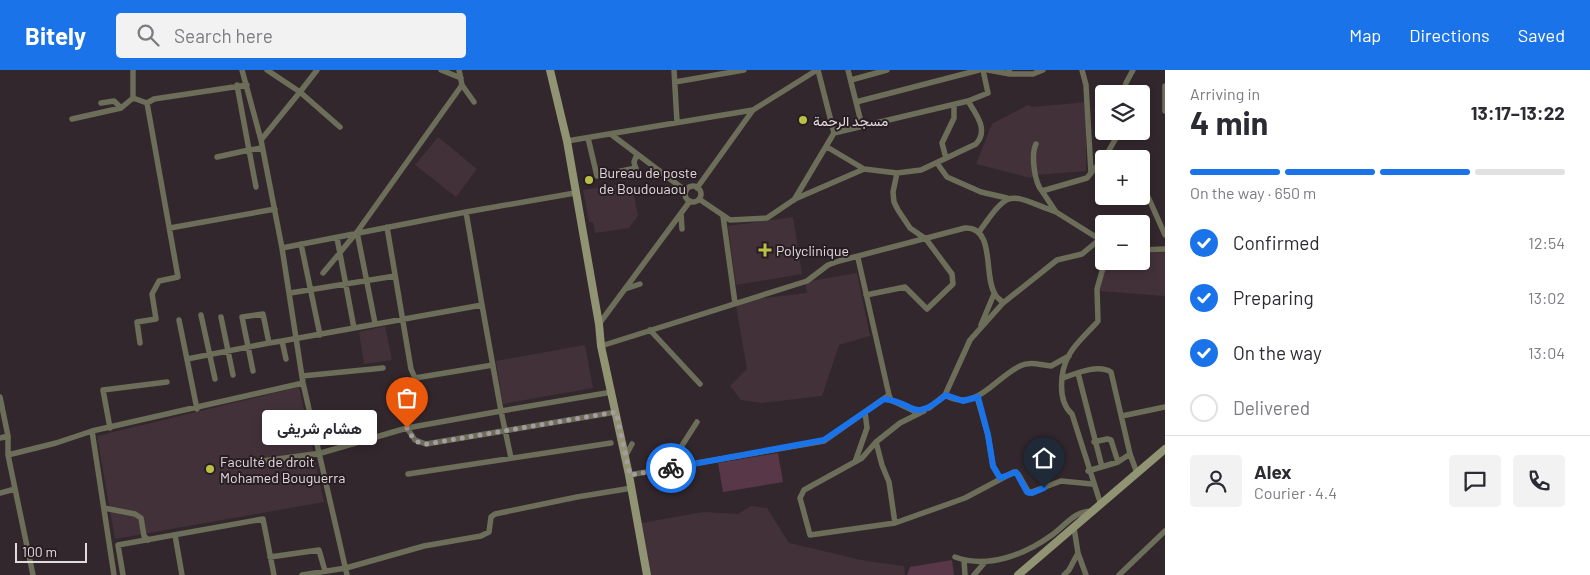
<!DOCTYPE html>
<meta charset="utf-8">
<style>
body{margin:0;font-family:Barlow,Vazirmatn,sans-serif;background:#f2f2f3;color:#2b2b33;height:100vh;display:flex;flex-direction:column;font-size:19px;white-space:nowrap}
*{box-sizing:border-box;margin:0}
p{font-size:16px;color:#7c7c81}
.icon{flex:none;width:28px;height:28px;fill:none;stroke:currentColor;stroke-width:2;stroke-linecap:round;stroke-linejoin:round}
.map{position:relative;flex:1;overflow:hidden}
.panel{display:flex;flex-direction:column;background:#fff;width:425px}
.panel>*{flex:none}
.tools{position:absolute;left:1095px;top:15px;display:grid;gap:10px}
.tools a{display:grid;place-items:center;width:55px;height:55px;border-radius:5px;background:#fff;box-shadow:0 2px 8px #0003;font-size:25px}
.scale{position:absolute;left:15px;bottom:12px;width:72px;box-sizing:border-box;padding-left:5px;border:2px solid #e2dbde;border-top:0;font-size:14px;line-height:18px;white-space:nowrap;color:#e2dbde;-webkit-text-stroke:4px #281d22;paint-order:stroke}
.pin{position:absolute;display:grid;place-items:center;width:42px;height:42px;color:#fff;margin:-51px -21px;border-radius:50% 50% 50% 0;rotate:-45deg;box-shadow:0 0 5px #0007}
.pin .icon{rotate:45deg}
.courier{position:absolute;display:grid;place-items:center;width:50px;height:50px;margin:-25px;border:4px solid #1a73e8;border-radius:50%;background:#fff;color:#222;box-shadow:0 1px 6px #0007}
.bubble{position:absolute;height:35px;border-radius:5px;background:#fff;box-shadow:0 2px 8px #0003;font-size:16px;font-weight:700;line-height:35px;text-align:center}
.overview em{font-style:normal;font-weight:700}
.overview div{display:flex;flex-direction:column-reverse}
.overview{display:flex;align-items:center;justify-content:space-between;height:85px;padding:0 25px}
h1{font-size:32px;font-weight:700;line-height:38px}
.bar{display:grid;grid-template-columns:repeat(4,1fr);gap:8px 5px;align-content:center;height:60px;padding:0 25px}
.bar i{height:6px;border-radius:4px;background:#e1e1e2}
.bar .on{background:#1a73e8}
.bar p{grid-column:span 4}
.line{display:flex;align-items:center;gap:12px;padding:0 25px;border-top:1px solid #e1e1e2}
.line div{flex:1}
.round{display:grid;place-items:center;flex:none;width:52px;height:52px;border-radius:5px;background:#f2f2f3}
ol{padding:0 25px;list-style:none}
li{display:flex;align-items:center;gap:15px;height:55px}
li p{margin-inline-start:auto}
li .icon{padding:5px;border-radius:50%;background:#1a73e8;color:#fff;stroke-width:4}
li:last-child{color:#7c7c81}
li i{width:28px;height:28px;border:2px solid #e1e1e2;border-radius:50%}
header{display:flex;align-items:center;gap:30px;box-sizing:border-box;height:70px;padding:0 25px;background:#1a73e8;color:#fff}
header strong{font-size:24px}
nav{display:flex;gap:28px;margin-inline-start:auto;font-size:18px}
.search{width:350px;height:45px;background:#f2f2f3;display:flex;align-items:center;gap:12px;box-sizing:border-box;padding:0 18px;border-radius:5px;color:#7c7c81;font-size:19px}
main{display:flex;flex:1;min-height:0}
.map>svg:first-child{display:block}
.built{fill:#423139}
.green{fill:#583848}
.lines{fill:none;stroke-linecap:round;stroke-linejoin:round}
.street{stroke:#6c6e59;stroke-width:5.5}
.secondary{stroke:#919472;stroke-width:8}
.done{stroke:#a49ca0;stroke-width:5;stroke-dasharray:0 9}
.route{stroke:#1a73e8;stroke-width:6}
.poi-dot{fill:#bac045;stroke:#281d22;stroke-width:2}
.labels{text-anchor:middle;dominant-baseline:central;stroke-width:4;stroke-linejoin:round;paint-order:stroke}
.poi-label{font-size:14px;fill:#e2dbde;stroke:#281d22;text-anchor:start}
</style>
<header>
<strong>Bitely</strong>
<div class="search"><svg class="icon" aria-label="search" viewBox="0 0 24 24"><circle cx="10" cy="10" r="6"/><path d="M15 15l6 6"/></svg>Search here</div>
<nav><a>Map</a><a>Directions</a><a>Saved</a></nav>
</header>
<main>
<div class="map">
<svg width="1165" height="505" viewBox="0 0 1165 505">
<rect width="100%" height="100%" fill="#32272c"/>
<path class="built" d="M 1086,32 L 1086,101 L 1035,105 L 1031,108 L 976,94 L 992,54 L 1028,35 L 1033,37 Z
M 438,67 L 477,99 L 456,127 L 415,95 Z
M 622,114 L 633,120 L 638,146 L 629,158 L 595,163 L 593,152 L 589,152 L 583,120 Z
M 793,147 L 802,204 L 736,215 L 728,156 Z
M 1165,182 L 1165,226 L 1099,221 L 1107,191 L 1141,191 L 1141,184 Z
M 857,203 L 870,266 L 839,275 L 822,326 L 762,333 L 741,330 L 730,316 L 747,299 L 736,236 L 747,230 L 807,223 L 805,212 Z
M 385,256 L 392,290 L 364,294 L 359,262 Z
M 585,275 L 593,318 L 503,334 L 496,291 Z
M 299,317 L 324,432 L 115,469 L 97,366 Z
M 751,436 L 767,438 L 789,473 L 866,491 L 904,496 L 905,505 L 651,505 L 641,453 L 703,442 L 738,444 Z"/>
<path class="green" d="M 778,383 L 783,412 L 723,422 L 718,393 Z
M 952,490 L 954,505 L 907,505 L 910,497 Z"/>
<g class="lines">
<path class="street" d="M 133,0 L 133,28
M 242,0 L 261,70 L 282,178 L 303,313 L 347,505
M 267,0 L 300,22 L 317,0
M 441,0 L 461,8
M 459,0 L 462,15 L 474,32
M 674,0 L 677,52
M 848,0 L 862,56
M 988,0 L 1010,4
M 1009,0 L 1010,4 L 1033,4 L 1043,0
M 1082,0 L 1086,15 L 1091,103
M 851,10 L 887,0
M 675,12 L 744,0
M 1165,16 L 1165,41
M 1123,24 L 1126,13 L 1133,0
M 133,28 L 147,33
M 856,32 L 979,0
M 101,33 L 114,31 L 121,38
M 72,49 L 121,38 L 133,28
M 834,63 L 968,31
M 612,65 L 686,121
M 588,68 L 597,106 L 636,98
M 261,70 L 300,22 L 340,57
M 567,71 L 753,40
M 1036,74 C 1031,84 1034,112 1042,121
M 827,77 L 864,99
M 1108,82 L 1119,89
M 217,87 L 249,80 L 237,15
M 946,88 L 942,73 L 954,48 L 954,35
M 937,93 L 947,107 L 981,122 L 1007,128
M 636,100 L 634,92 L 637,84
M 1141,111 L 1165,165
M685 124a8 8 0 1 1 16 0a8 8 0 1 1-16 0Z
M 256,117 L 249,80 L 262,78
M 697,118 L 753,40 L 817,0
M 699,129 L 730,150 L 767,148 L 795,129 L 864,99 L 897,103
M 794,130 L 834,63 L 818,0
M 681,143 L 682,159
M 723,146 L 735,233
M 387,157 L 411,299 L 415,308 L 493,295
M 170,158 L 275,139
M 357,162 L 375,253
M 979,162 C 1011,117 1007,124 1056,142
M 337,168 L 354,258
M 1104,172 L 1056,142 L 1042,121 L 1087,108 L 1108,82 L 1120,61
M 301,174 L 320,265
M 282,178 L 466,142
M 1141,180 L 1165,179
M 858,188 L 889,325 L 891,330 L 914,341 L 929,338 L 945,325 L 970,270 L 1003,233 L 1057,190 L 1082,184 L 1100,169
M 323,203 L 357,162 L 462,15
M 625,219 L 640,214
M 290,223 L 395,206
M 866,225 L 905,217 L 927,239 L 953,214 L 952,204 L 926,169 L 910,158 L 898,140 L 894,132 L 893,122 L 897,103 L 921,100 L 976,74 C 989,60 976,44 968,31 L 988,23 L 983,0
M 482,235 L 466,142 L 575,123
M 201,245 L 215,309
M 221,247 L 233,305
M 179,250 L 197,339
M 599,254 L 690,131
M 981,255 L 994,224
M 650,260 L 700,314
M 282,271 L 482,235 L 501,341 L 612,322
M 140,273 L 137,252 L 156,249 L 152,224 L 159,211 L 178,207 L 147,33 L 154,29 L 247,15
M 601,276 L 807,211 L 828,195 L 839,191 L 965,158 C 996,157 983,206 995,224 C 996,227 1001,230 1003,233
M 187,289 L 269,273
M 253,301 L 242,247 L 263,244 L 269,273 L 282,271 L 286,289
M 1078,303 L 1102,397
M 302,306 L 383,298
M 1063,308 C 1077,303 1098,294 1111,302 L 1130,384 L 1137,403
M 945,325 C 977,343 994,308 1020,296 C 1030,291 1040,295 1051,296 L 1069,286
M 0,327 L 8,366 L 8,385 L 33,505
M 977,327 L 988,365 L 993,396 L 1000,408
M 924,341 L 900,353 L 876,372 L 862,388 L 804,420 L 800,428 L 810,465 L 895,453 L 965,428 L 1014,402 L 1018,404 L 1029,423 L 1061,411 L 1092,414
M 1122,346 L 1165,337
M 110,358 L 103,320 L 167,312
M 407,358 L 415,370 L 426,374 L 616,342
M 0,368 L 8,366
M 876,372 L 882,395 L 889,412 L 895,453
M 1094,372 L 1107,369 L 1111,370 L 1118,392
M 8,385 L 56,373 L 92,361
M 625,387 L 632,374
M 855,392 L 867,358 L 865,342
M 241,394 L 321,383 L 407,358 L 501,341 L 511,388
M 667,399 L 697,352
M 1088,401 L 1118,392 L 1130,384
M 408,404 L 611,373
M 629,405 L 824,371 L 889,325
M 0,423 L 15,419
M 1101,435 L 1072,344 C 1057,331 1060,301 1069,285 C 1076,272 1089,262 1098,251 L 1097,219 L 1105,191
M 104,438 L 135,444 L 141,448 L 144,466 L 148,470
M 1074,458 L 1078,483 L 1086,505
M 175,465 L 182,505
M 270,487 L 319,480 L 325,501
M 955,487 C 988,499 1024,485 1052,465 C 1066,455 1075,440 1094,441
M 964,490 L 965,505
M 114,505 L 92,361 L 303,313
M 123,505 L 118,475 L 263,449 L 274,505
M 302,505 L 346,498 L 424,476 L 481,466 L 489,462 L 491,447 L 495,444 L 577,427 L 632,418
M 974,505 L 985,492
M 1064,505 L 1069,500 L 1078,483
M 1119,505 L 1165,461"/>
<path class="secondary" d="M 550,0 L 567,71 L 599,254 L 601,276 L 629,405 L 647,505
M 1018,505 L 1165,379"/>
</g>
<g class="lines">
<path class="done" d="M 407,358 C 411,366 416,374 426,374 L 616,342 L 630,405 L 671,398"/>
<path class="route" d="M 671,398 L 824,370 L 884,329 C 918,333 910,354 946,325 L 963,331 L 978,327 L 988,365 L 993,396 L 1000,408 L 1016,402 L 1027,422 L 1032,423 L 1044,418"/>
</g>
<g class="poi-dot">
<circle cx="803" cy="50" r="5"/>
<circle cx="589" cy="110" r="5"/>
<path d="M762.5 172.5h5v5h5v5h-5v5h-5v-5h-5v-5h5z"/>
<circle cx="210" cy="399" r="5"/>
</g>
<g class="labels">
<g class="poi-label">
<text x="813" y="50">مسجد الرحمة</text>
<text x="599" y="102">Bureau de poste<tspan x="599" dy="16">de Boudouaou</tspan></text>
<text x="776" y="180">Polyclinique</text>
<text x="220" y="391">Faculté de droit<tspan x="220" dy="16">Mohamed Bouguerra</tspan></text>
</g>
</g>
</svg>
<div class="tools">
<a><svg class="icon" aria-label="layers" viewBox="0 0 24 24"><path d="M12 4l9 5-9 5-9-5zM3 14l9 5 9-5"/></svg></a>
<a>+</a>
<a>−</a>
</div>
<div class="scale">100 m</div>
<div class="pin" style="left:407px;top:358px;background:#ea580c"><svg class="icon" aria-label="bag" viewBox="0 0 24 24"><path d="M5 8h14l-1 12H6zM9 8a3 3 0 0 1 6 0"/></svg></div>
<div class="pin" style="left:1044px;top:418px;background:#1f2937"><svg class="icon" aria-label="home" viewBox="0 0 24 24"><path d="M3 11l9-7 9 7M6 9v11h12V9"/></svg></div>
<div class="courier" style="left:671px;top:398px"><svg class="icon" aria-label="bike" viewBox="0 0 24 24"><circle cx="6" cy="16" r="4"/><circle cx="18" cy="16" r="4"/><path d="M6 16l4-8h5l3 8M10 8l3 8H6M13 5h3"/></svg></div>
<div class="bubble" style="left:262px;top:340px;width:115px">هشام شريفى</div>
</div>
<section class="panel">
<div class="overview"><div><h1>4 min</h1><p>Arriving in</p></div><em>13:17–13:22</em></div>
<div class="bar"><i class="on"></i><i class="on"></i><i class="on"></i><i></i><p>On the way · 650 m</p></div>
<ol>
<li><svg class="icon" aria-label="check" viewBox="0 0 24 24"><path d="M5 12l5 5 9-10"/></svg>Confirmed<p>12:54</p></li>
<li><svg class="icon" aria-label="check" viewBox="0 0 24 24"><path d="M5 12l5 5 9-10"/></svg>Preparing<p>13:02</p></li>
<li><svg class="icon" aria-label="check" viewBox="0 0 24 24"><path d="M5 12l5 5 9-10"/></svg>On the way<p>13:04</p></li>
<li><i></i>Delivered</li>
</ol>
<div class="line" style="height:90px"><a class="round"><svg class="icon" aria-label="person" viewBox="0 0 24 24"><circle cx="12" cy="8" r="4"/><path d="M4 21q1-7 8-7t8 7"/></svg></a><div><b>Alex</b><p>Courier · 4.4</p></div><a class="round"><svg class="icon" aria-label="chat" viewBox="0 0 24 24"><path d="M4 5h16v11H9l-5 4z"/></svg></a><a class="round"><svg class="icon" aria-label="phone" viewBox="0 0 24 24"><path d="M5 4h4l2 5-3 2q2 4 5 5l2-3 5 2v4C11 20 4 13 5 4z"/></svg></a></div>
</section>
</main>
